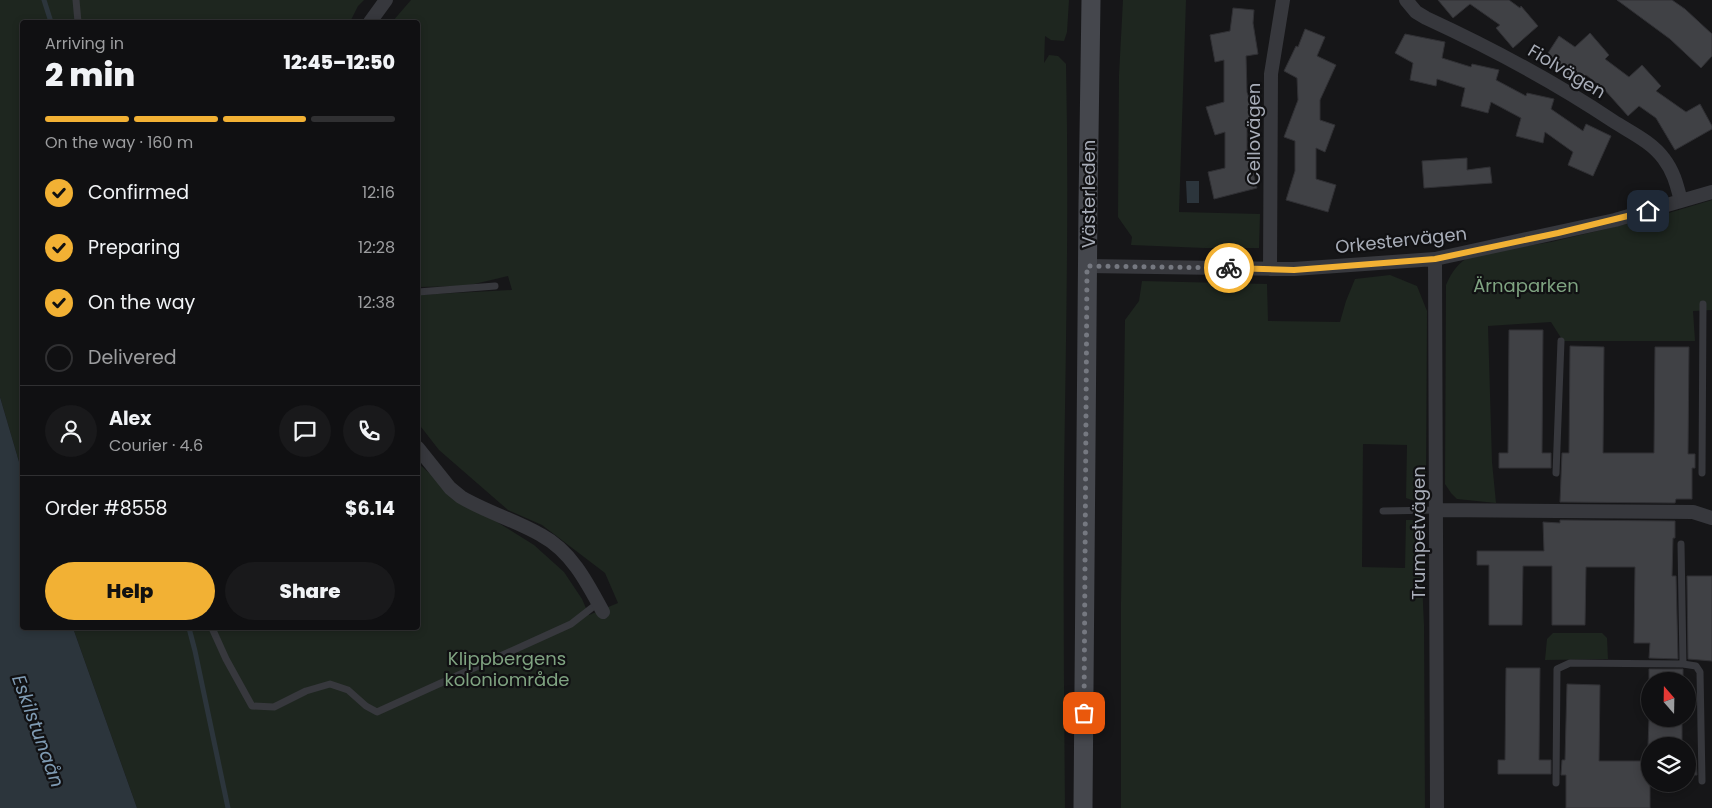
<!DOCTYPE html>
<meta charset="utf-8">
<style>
body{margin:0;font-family:Poppins,sans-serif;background:#19191b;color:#f1f3f6;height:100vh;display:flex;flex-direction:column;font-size:19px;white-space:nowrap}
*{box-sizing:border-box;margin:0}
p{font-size:16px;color:#9c9d9f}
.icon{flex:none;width:28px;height:28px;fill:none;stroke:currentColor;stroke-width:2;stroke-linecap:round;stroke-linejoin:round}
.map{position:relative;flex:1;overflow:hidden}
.drawer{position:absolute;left:20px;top:20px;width:400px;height:610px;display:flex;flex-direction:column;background:#101012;border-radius:5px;box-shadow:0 2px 8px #0003,0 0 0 1px #303032}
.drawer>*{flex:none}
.needle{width:32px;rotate:340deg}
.controls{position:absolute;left:1641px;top:672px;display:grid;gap:10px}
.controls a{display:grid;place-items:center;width:55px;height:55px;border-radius:50%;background:#101012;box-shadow:0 2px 8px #0003,0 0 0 1px #303032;font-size:25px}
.pin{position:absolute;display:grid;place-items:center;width:42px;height:42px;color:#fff;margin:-21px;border-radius:10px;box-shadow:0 2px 8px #0006}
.courier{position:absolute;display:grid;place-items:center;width:50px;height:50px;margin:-25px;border:4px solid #f2b134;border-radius:50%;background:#fff;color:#222;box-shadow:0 1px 6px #0007}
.headline em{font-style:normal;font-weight:800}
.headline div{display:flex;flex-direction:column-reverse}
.headline{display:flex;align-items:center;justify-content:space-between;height:85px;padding:0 25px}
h1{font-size:32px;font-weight:800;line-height:38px}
.bar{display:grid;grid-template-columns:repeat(4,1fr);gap:8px 5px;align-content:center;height:60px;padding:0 25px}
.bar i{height:6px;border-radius:4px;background:#303032}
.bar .active{background:#f2b134}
.bar p{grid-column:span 4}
.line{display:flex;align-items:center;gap:12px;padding:0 25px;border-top:1px solid #303032}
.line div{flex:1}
.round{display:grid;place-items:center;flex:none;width:52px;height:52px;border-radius:26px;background:#19191b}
ol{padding:0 25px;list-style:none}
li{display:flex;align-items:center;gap:15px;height:55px}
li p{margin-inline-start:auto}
li .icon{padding:5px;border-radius:50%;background:#f2b134;color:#111;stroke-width:4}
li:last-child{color:#9c9d9f}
li i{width:28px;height:28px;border:2px solid #303032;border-radius:50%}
.primary-button{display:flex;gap:10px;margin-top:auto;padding:10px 25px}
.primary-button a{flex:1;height:58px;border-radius:30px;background:#f2b134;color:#111;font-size:20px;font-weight:800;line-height:58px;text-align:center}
.primary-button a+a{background:#19191b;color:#f1f3f6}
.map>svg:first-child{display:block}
.green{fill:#1e261f}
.water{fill:#2c353c}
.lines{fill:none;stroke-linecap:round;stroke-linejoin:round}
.stream{stroke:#2c353c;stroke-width:5}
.building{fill:#404145;stroke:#303034}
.service{stroke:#37383d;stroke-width:7}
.minor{stroke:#37383d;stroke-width:14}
.secondary{stroke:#45474d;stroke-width:19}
.done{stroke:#757880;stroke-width:5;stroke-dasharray:0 9}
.route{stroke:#f2b134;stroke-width:6}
.labels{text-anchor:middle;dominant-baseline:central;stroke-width:4.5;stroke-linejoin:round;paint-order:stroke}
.street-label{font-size:18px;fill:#a8adb8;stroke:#111113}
.park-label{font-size:18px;fill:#7fa381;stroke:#111113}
.water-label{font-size:19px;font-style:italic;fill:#7f9bb3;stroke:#111113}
</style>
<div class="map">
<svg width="1712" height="808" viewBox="0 0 1712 808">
<rect width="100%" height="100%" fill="#161618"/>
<path class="green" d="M 0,0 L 364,0 L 358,6 L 350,22 L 22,22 L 22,472 L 0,397 Z
M 411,0 L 1069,0 L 1067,32 L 1064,41 L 1051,40 L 1045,36 L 1044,63 L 1049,55 L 1058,56 L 1066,64 C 1069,201 1066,338 1064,476 C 1063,586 1064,697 1065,808 L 137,808 L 73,628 L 418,628 L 418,463 L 455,496 L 534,545 L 564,572 L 582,599 L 589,615 L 618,603 L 605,573 L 542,525 L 508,510 L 439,450 L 418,423 L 418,295 L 512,290 L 508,276 L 466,286 L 418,287 L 418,22 L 392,22 Z
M 1123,0 L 1186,0 L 1179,212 L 1260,214 L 1259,248 L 1205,248 L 1131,245 L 1132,237 L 1118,217 L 1119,75 Z
M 1712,200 L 1712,310 L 1693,311 L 1695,341 L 1563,341 L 1551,322 L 1488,326 L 1492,462 L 1496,503 L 1457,499 L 1451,493 L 1445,484 L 1446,285 C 1452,271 1458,263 1472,255 L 1551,242 L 1652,218 Z
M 1390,275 L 1417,286 L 1427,311 L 1426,482 L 1422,496 L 1415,501 L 1406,498 L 1407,445 L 1363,444 L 1362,567 L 1405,568 L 1406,520 L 1417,520 L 1423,524 L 1425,531 L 1425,561 L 1422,582 L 1424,625 L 1425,808 L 1121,808 L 1121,603 L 1125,320 L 1139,301 L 1142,281 L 1267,284 L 1268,321 L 1340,322 L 1346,301 L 1355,279 Z
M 1553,633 L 1602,633 L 1607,638 L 1608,659 L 1545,660 L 1547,639 Z"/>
<path class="water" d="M 1186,181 L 1199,181 L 1199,203 L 1187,203 Z
M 0,397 L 22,472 L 22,628 L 73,628 L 137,808 L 0,808 Z"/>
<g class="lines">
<path class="stream" d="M 44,0 L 51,22
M 189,628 L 195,651 L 228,808"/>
</g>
<path class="building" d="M 1438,0 L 1509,0 L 1520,8 L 1521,6 L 1538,26 L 1513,48 L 1496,28 L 1500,25 L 1470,4 L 1453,18 Z
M 1617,0 L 1672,0 L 1685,9 L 1712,34 L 1712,56 L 1701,68 L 1670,39 Z
M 1233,8 L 1254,10 L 1253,23 L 1258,54 L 1246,56 L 1247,92 L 1256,122 L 1247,125 L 1247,149 L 1257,188 L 1214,199 L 1208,172 L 1225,168 L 1225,132 L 1215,135 L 1206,107 L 1224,102 L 1224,60 L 1215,62 L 1210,35 L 1230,31 Z
M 1305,29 L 1325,37 L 1317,56 L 1336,65 L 1320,100 L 1320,120 L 1335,125 L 1325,152 L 1316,148 L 1316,179 L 1336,185 L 1328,212 L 1286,200 L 1295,171 L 1295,141 L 1284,137 L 1298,100 L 1297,78 L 1284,71 L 1296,46 L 1298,47 Z
M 1590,33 L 1609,55 L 1605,59 L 1629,77 L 1642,65 L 1661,86 L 1656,91 L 1686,112 L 1700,104 L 1712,126 L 1712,129 L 1675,150 L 1656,118 L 1639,106 L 1628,116 L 1603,88 L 1586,75 L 1575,85 L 1548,53 L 1559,36 L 1575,47 Z
M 1405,34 L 1445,42 L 1442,58 L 1471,67 L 1472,64 L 1499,70 L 1496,80 L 1526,96 L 1527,93 L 1554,99 L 1551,109 L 1583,131 L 1586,124 L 1611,136 L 1593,176 L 1568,165 L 1573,152 L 1545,132 L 1543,143 L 1516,136 L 1521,118 L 1491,102 L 1488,113 L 1461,106 L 1465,88 L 1437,79 L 1436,86 L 1410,80 L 1413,63 L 1395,53 Z
M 1467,158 L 1467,170 L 1490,167 L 1492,183 L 1424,188 L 1422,161 Z
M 1509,330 L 1543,330 L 1542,453 L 1551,453 L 1551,468 L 1499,468 L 1499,453 L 1508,453 Z
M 1570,346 L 1604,347 L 1603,453 L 1654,453 L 1655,347 L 1689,347 L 1688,454 L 1695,454 L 1695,468 L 1692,468 L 1692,499 L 1676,499 L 1675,503 L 1560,502 L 1562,453 L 1569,453 Z
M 1560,520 L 1675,521 L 1675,538 L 1673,538 L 1672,576 L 1676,576 L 1678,659 L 1649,658 L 1650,643 L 1634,643 L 1635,567 L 1586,567 L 1585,625 L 1552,625 L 1552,566 L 1523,566 L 1522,625 L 1489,625 L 1489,565 L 1477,565 L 1477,551 L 1544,551 L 1543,522 L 1560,523 Z
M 1687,576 L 1712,576 L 1712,661 L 1688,659 Z
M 1506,668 L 1540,668 L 1539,760 L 1551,760 L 1551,774 L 1498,774 L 1498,760 L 1505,760 Z
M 1649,669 L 1683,669 L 1683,681 L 1649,681 Z
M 1567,684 L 1600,685 L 1599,761 L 1650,761 L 1650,808 L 1566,808 L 1566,775 L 1561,775 L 1562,760 L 1565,760 Z
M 1649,719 L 1682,719 L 1682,746 L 1648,746 Z
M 1688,760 L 1696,760 L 1697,775 L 1688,775 Z"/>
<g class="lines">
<path class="service" d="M 76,0 L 78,22
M 418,292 L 495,286
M 1556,473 L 1561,341
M 1702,473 L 1703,304
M 1383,511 L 1437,510
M 1681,544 L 1683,664
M 212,628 L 226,659 L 252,706 L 274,707 L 306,691 L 330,684 L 348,690 L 366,706 L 377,712 L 571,624 L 598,603
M 1556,783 L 1557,669 L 1570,663 L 1683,664 L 1696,666 L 1700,672 L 1702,781"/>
<path class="minor" d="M 1406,0 L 1416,12 L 1426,18 C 1491,48 1553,81 1613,121 C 1630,132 1652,142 1664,159 C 1674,172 1677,186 1681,201
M 370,22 L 386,0
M 1435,259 L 1437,808
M 1087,266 L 1294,269 L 1435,259 L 1615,220 L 1712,192
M 1270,269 L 1271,74 L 1283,0
M 418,448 L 450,488 L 461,497 C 486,512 515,520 541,535 C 571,551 587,582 603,612
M 1437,510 L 1693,512 L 1712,518"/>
<path class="secondary" d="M 1083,808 L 1088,204 L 1091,0"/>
</g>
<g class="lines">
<path class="done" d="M 1084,713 L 1087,266 L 1229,268"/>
<path class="route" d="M 1229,268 L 1294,270 L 1435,259 L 1558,233 L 1648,211"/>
</g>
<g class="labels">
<g class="street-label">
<text transform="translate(1567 71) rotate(31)">Fiolvägen</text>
<text transform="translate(1253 134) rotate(-90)">Cellovägen</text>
<text transform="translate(1088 194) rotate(-90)">Västerleden</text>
<text transform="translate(1401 240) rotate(-6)">Orkestervägen</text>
<text transform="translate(1418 533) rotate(-90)">Trumpetvägen</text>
</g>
<g class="park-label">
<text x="1526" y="285">Ärnaparken</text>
<text x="507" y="658">Klippbergens<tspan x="507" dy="21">koloniområde</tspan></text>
</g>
<g class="water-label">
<text transform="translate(38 731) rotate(70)">Eskilstunaån</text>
</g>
</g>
</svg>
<div class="controls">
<a><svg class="needle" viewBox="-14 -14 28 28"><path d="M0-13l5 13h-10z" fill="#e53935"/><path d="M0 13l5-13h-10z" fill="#9c9d9f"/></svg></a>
<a><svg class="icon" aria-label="layers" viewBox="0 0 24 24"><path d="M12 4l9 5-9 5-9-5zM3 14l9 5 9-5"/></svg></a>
</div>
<div class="pin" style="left:1084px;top:713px;background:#ea580c"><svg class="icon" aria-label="bag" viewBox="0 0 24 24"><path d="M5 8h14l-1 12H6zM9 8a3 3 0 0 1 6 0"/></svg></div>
<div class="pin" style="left:1648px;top:211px;background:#1f2937"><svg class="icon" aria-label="home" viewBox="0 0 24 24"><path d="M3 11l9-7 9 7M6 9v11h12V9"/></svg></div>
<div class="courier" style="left:1229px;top:268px"><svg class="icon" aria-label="bike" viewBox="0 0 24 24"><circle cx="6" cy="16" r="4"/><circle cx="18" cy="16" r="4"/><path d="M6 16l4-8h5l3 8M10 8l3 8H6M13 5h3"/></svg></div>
<section class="drawer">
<div class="headline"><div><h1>2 min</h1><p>Arriving in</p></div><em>12:45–12:50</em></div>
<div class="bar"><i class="active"></i><i class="active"></i><i class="active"></i><i></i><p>On the way · 160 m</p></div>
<ol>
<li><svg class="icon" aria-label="check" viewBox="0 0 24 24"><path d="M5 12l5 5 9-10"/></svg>Confirmed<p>12:16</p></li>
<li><svg class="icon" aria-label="check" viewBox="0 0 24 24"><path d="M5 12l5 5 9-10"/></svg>Preparing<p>12:28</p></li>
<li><svg class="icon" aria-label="check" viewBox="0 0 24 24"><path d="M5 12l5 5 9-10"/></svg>On the way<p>12:38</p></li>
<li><i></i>Delivered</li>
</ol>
<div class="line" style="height:90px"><a class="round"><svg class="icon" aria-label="person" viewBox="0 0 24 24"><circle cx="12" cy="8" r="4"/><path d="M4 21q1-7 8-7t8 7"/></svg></a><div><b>Alex</b><p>Courier · 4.6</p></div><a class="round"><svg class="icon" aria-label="chat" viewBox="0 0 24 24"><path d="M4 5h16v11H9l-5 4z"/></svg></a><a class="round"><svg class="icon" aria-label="phone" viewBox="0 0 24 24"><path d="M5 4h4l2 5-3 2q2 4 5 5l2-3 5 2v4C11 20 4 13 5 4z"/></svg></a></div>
<div class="line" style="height:65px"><div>Order #8558</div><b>$6.14</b></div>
<div class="primary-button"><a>Help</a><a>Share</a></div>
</section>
</div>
